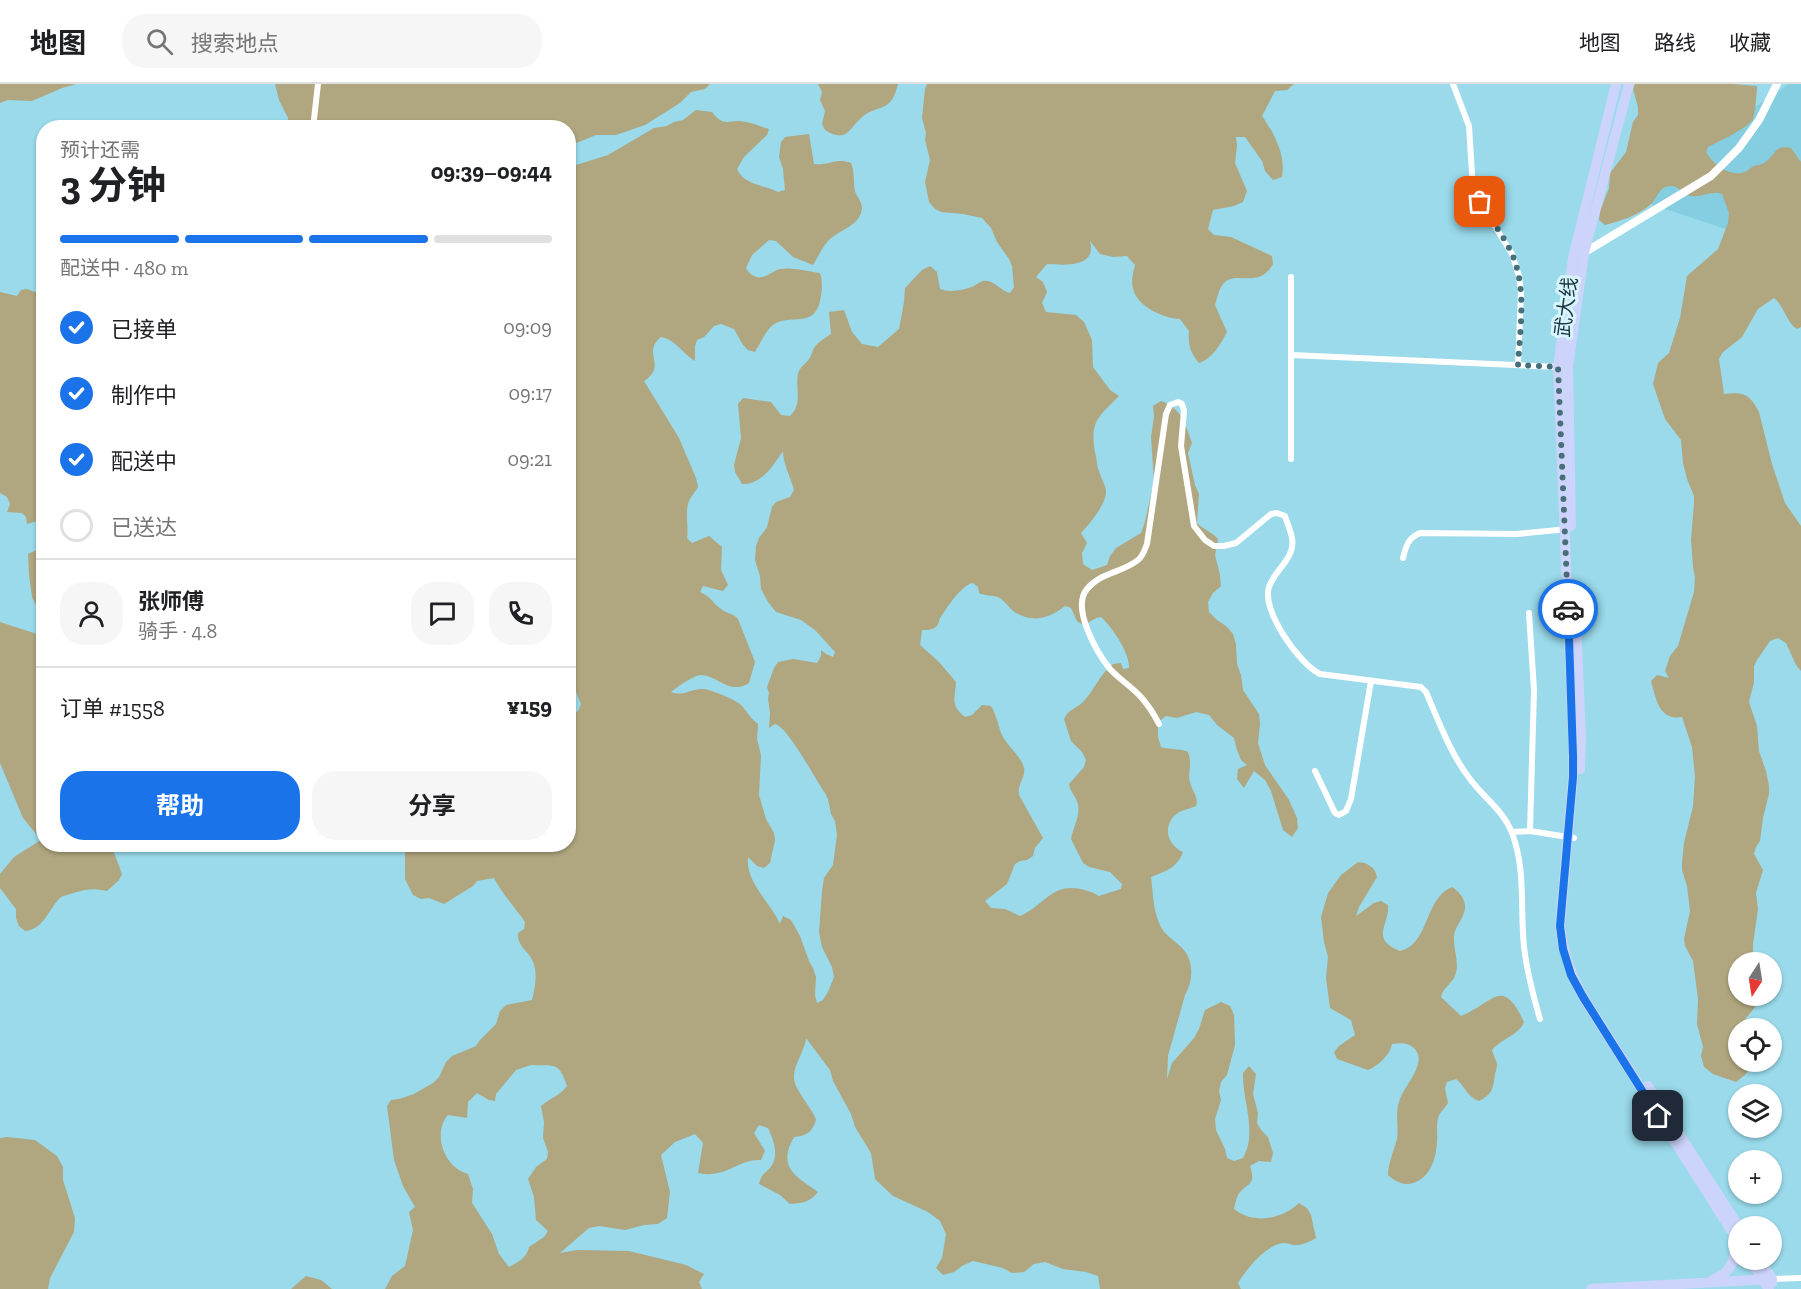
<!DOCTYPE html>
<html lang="zh">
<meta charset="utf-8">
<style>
body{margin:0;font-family:"Zilla Slab","Noto Sans SC",serif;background:#f6f6f6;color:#202124;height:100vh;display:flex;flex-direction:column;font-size:22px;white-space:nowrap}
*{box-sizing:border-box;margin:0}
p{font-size:20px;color:#757577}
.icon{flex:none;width:33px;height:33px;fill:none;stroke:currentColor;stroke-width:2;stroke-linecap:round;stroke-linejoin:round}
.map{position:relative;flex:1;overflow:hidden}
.side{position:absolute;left:36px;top:36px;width:540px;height:732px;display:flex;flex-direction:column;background:#fff;border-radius:24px;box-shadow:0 2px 4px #0004}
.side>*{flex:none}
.needle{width:39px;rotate:192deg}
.fabs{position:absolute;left:1728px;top:868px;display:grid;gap:12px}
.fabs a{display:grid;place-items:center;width:54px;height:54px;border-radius:50%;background:#fff;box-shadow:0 2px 4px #0004;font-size:30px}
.pin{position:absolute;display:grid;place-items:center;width:51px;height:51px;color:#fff;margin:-26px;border-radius:12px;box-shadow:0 3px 9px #0006}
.courier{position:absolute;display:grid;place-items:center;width:60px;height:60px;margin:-30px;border:4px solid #1a73e8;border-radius:50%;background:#fff;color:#222;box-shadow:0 2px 8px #0007}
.summary em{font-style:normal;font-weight:700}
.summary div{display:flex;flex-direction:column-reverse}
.summary{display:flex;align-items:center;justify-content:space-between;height:102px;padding:0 24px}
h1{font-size:39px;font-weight:700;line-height:45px}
.bar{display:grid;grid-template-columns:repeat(4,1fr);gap:9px 6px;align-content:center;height:72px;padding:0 24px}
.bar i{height:8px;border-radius:4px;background:#e0e0e0}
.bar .on{background:#1a73e8}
.bar p{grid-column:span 4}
.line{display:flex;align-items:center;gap:15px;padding:0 24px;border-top:2px solid #e0e0e0}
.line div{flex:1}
.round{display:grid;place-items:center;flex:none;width:63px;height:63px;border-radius:24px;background:#f6f6f6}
ol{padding:0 24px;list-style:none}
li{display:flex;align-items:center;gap:18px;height:66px}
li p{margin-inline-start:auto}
li .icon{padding:6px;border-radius:50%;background:#1a73e8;color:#fff;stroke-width:4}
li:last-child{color:#757577}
li i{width:33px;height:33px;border:3px solid #e0e0e0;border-radius:50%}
.action{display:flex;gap:12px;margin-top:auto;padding:12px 24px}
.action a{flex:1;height:69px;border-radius:24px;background:#1a73e8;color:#fff;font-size:24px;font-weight:700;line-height:69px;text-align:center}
.action a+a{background:#f6f6f6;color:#202124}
header{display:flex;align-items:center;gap:36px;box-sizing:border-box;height:84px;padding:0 30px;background:#fff;border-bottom:2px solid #e0e0e0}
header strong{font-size:28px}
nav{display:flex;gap:33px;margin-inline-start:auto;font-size:21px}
.search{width:420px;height:54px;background:#f6f6f6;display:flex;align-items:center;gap:15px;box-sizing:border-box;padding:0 21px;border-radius:24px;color:#757577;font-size:22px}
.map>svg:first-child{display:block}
.built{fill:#85cee1}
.green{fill:#b0a67f;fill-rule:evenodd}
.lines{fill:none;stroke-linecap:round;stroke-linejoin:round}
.minor{stroke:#fff;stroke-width:6}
.tertiary{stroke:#fff;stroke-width:8}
.trunk{stroke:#ccd4fc;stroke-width:10}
.done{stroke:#476f79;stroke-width:6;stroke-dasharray:0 10.8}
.route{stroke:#1a73e8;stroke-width:8}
.labels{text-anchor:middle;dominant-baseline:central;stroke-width:6;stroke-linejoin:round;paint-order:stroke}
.street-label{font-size:20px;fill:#1b353c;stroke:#d6f5fe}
</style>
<header>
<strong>地图</strong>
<div class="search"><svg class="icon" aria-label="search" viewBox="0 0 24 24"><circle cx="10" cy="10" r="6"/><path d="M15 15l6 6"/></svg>搜索地点</div>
<nav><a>地图</a><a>路线</a><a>收藏</a></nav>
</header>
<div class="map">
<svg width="1801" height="1205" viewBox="0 0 1801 1205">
<rect width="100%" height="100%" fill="#9adaeb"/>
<path class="built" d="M 1789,0 L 1801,0 L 1801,170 L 1623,111 Z"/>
<path class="green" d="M 0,0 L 76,0 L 62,4 L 32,17 L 8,16 L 0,19 Z
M 275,0 L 710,0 L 705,5 L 691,8 L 680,19 L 645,41 L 616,51 L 596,51 L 569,62 L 568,44 L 286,43 L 288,41 L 288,34 L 279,16 Z
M 818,0 L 898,0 C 891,31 877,19 861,34 C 848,46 846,59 825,46 L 822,40 L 825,27 L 820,16 L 822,8 Z
M 927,0 L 1294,0 L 1287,6 L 1275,7 L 1262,32 C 1274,49 1286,71 1282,93 L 1273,96 L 1265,87 L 1262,77 L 1245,53 L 1236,53 L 1237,61 L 1235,79 L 1247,107 L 1243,118 L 1234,122 L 1213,126 L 1208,145 L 1214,151 L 1231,153 L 1272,172 L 1273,180 C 1257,208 1233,182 1221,203 C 1218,208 1217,215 1215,221 L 1227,248 C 1220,261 1213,274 1199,279 C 1190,268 1188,261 1189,247 L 1180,235 C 1163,234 1138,223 1133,205 C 1131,197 1133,188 1135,181 L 1127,172 L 1113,173 L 1100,170 L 1090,157 C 1097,184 1065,181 1047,180 L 1036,193 L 1043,198 L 1047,208 L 1042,219 L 1046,228 L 1076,231 L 1084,238 L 1092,256 L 1093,283 L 1110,306 L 1119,312 C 1096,335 1089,339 1096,373 C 1097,378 1097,383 1099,387 C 1101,395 1106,401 1106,409 C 1105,421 1089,441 1081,449 L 1087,459 L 1082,469 L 1083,480 L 1092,486 L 1107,481 L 1110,472 L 1116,464 L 1141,449 L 1145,438 L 1154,397 L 1151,353 L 1154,332 L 1153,322 L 1161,317 C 1182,325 1185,339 1192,359 L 1188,369 L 1195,401 L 1199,410 L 1197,439 C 1204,446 1212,448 1218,455 L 1215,471 L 1220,491 L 1221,502 L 1213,509 L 1208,518 L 1209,528 L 1217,536 L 1226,542 L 1233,550 L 1236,560 L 1237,580 L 1241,591 L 1243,606 L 1259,630 L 1260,640 L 1258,659 L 1265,681 L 1289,716 L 1297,734 L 1298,744 L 1292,753 L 1283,746 L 1271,707 L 1265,696 L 1254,687 L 1244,704 L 1237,695 L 1238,685 L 1247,681 L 1241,676 L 1237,666 L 1234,654 L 1217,641 L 1209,631 L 1196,628 L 1177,634 L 1166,632 L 1158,638 L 1158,653 L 1161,663 C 1170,666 1179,664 1188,668 C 1193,681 1187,689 1190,698 C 1192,708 1199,712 1196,722 C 1189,725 1180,726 1174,732 C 1162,745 1169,762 1183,768 C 1177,784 1166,787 1151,793 C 1153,808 1153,825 1159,839 C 1167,859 1189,859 1191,884 C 1192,894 1190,902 1185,911 L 1168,972 L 1167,995 L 1172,979 L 1194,954 L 1199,945 L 1205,926 L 1221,918 L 1230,922 L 1234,931 L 1235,961 L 1227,991 L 1221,998 L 1219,1007 L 1221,1016 L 1215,1035 L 1216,1046 L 1225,1065 L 1227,1074 L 1234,1077 L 1243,1074 C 1258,1048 1242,1017 1243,989 L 1249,982 L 1256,990 L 1253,1010 L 1258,1029 L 1257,1039 L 1261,1046 L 1268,1053 L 1273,1069 L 1271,1078 L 1259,1077 L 1250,1082 C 1257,1103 1246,1098 1238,1111 C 1236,1115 1235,1120 1234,1125 C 1254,1141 1282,1135 1299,1119 L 1307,1124 L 1311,1131 L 1316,1154 C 1309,1158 1301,1162 1293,1161 C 1290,1160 1288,1159 1284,1159 C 1267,1160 1247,1184 1238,1199 L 1241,1205 L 1100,1205 L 1098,1192 L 1086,1188 L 1063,1185 L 1045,1178 L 1034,1180 L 1024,1188 L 1012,1189 L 1003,1184 L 973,1177 L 962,1182 L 954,1188 L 943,1191 L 936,1184 L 942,1174 L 946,1150 L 940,1137 L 928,1128 L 893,1112 L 875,1095 L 871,1069 L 855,1043 L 851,1030 L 833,997 L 830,986 L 806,954 C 805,967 793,981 794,994 C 794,1006 812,1023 816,1036 C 812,1048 807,1052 794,1053 C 777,1083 795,1092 818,1108 C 810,1118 803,1119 790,1120 L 780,1111 L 759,1100 C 762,1090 762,1092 769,1085 C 780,1073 774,1057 768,1044 L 759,1041 L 754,1049 L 765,1067 L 761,1076 C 737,1075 726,1095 698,1089 L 703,1059 L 695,1050 L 675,1058 L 661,1071 L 670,1108 L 667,1134 L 658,1140 L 644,1141 L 625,1146 L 599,1142 L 589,1144 L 560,1169 L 577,1166 L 629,1167 L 686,1181 L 704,1190 L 699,1198 L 702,1205 L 385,1205 L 392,1192 L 405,1182 L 413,1146 L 409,1128 L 415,1123 L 403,1102 L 394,1076 L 387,1022 L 391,1016 L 399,1015 L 414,1010 L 433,999 L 439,993 L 446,978 L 452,972 L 476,962 L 480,956 L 496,940 L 500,927 L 506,921 L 532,916 C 535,904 538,890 533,878 C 529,867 517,863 518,849 L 524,845 L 525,838 C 515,823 502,810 494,794 L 477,797 L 473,802 L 444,820 L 429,814 L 421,815 L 413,811 L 405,795 L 405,761 L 568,760 L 569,632 L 578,627 L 581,620 C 576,610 575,599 568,591 L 569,89 L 576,81 L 608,71 L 654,44 L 667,42 L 674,38 L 683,36 L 696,26 L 712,28 C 725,45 729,34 746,38 C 754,39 761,43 769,45 L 767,51 L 744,73 L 737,85 C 744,101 764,101 778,108 L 785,106 L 783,85 L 779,73 L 781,58 L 785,53 L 809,50 L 814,80 C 829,82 836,73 851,79 C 855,88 853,97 855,107 C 857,113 862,118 862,124 C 861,142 838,146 828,157 C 822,164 818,173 813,181 L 793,173 L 776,157 L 769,156 L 752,171 L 746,184 C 748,188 752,192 757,193 C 765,195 772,187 780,185 C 792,183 807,187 820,189 C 823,198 822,208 820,217 C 814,245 789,229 773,241 C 767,245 759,261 755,268 L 748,266 L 743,261 L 734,245 L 721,240 L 714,242 L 704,253 L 697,256 L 695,262 L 695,277 C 683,270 676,256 661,253 C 641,269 668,281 644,297 L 679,354 L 696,394 L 698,403 C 696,407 692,411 690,415 C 684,426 689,442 687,454 L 692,459 L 709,452 L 722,463 L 721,486 L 728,501 L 723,507 L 703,502 L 700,508 C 710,512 713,519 721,525 C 727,530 733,529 738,535 L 755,578 L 749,599 C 728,612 717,590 700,591 C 693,592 677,603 671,608 C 685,613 690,604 704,605 C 712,606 737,616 742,622 C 748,629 751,635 758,640 L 757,655 L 761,671 L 759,711 L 766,735 L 774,749 L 775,756 L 770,779 L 764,784 L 757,782 L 748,773 C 745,798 771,819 780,840 L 783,832 L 791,836 L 800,852 L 809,877 L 813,884 L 816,893 L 815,911 L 817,919 L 823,916 L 828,908 L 834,893 L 832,883 L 822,863 L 819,848 L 822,807 L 824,794 L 833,781 L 837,751 L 835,737 L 831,730 L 828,715 L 825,709 C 815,695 788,643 775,640 L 769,644 L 770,629 L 768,615 L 769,609 L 767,603 L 774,584 L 778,578 L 793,575 L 817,579 L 821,572 L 821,566 L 826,570 L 833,573 L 835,568 L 815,546 L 801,536 L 776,528 L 768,518 L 761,505 L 760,492 L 755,476 L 756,462 L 759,454 L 767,443 L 772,423 L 776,418 L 790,413 L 794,406 C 791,394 783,380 783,367 C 773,382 761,401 742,400 L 735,388 L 734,381 L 741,354 L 738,320 L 743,314 L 771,318 L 781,331 L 790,332 C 803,320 795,305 798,290 C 800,282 805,281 809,275 C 811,272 812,269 813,266 C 816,259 825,254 831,250 L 829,228 L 844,226 L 852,248 L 862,260 L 878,263 L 899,245 L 904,218 L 905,204 L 922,186 L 930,182 L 937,188 L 940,205 C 950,209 964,206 974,202 C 977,200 980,198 983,197 C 994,195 1000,207 1010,209 L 1014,203 L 1012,182 L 1009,175 L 997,158 L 991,144 L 982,134 L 963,130 L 941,128 L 935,125 L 929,118 L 925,98 L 930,76 L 925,56 L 926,49 L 922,34 L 925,5 ZM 973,499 L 978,503 L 979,509 C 985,512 992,511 998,513 C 1004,516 1008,522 1012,526 C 1030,540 1049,535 1065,522 L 1071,524 L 1077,537 L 1083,541 C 1090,538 1094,534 1101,533 C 1112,543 1130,569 1129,584 L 1123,585 L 1121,579 L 1113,580 C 1099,591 1094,607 1082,619 C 1075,625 1068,626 1064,635 L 1071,657 L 1082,668 L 1086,676 L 1084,683 L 1069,700 C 1070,707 1074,710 1077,717 C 1082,729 1073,743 1071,755 L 1083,779 L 1089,783 L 1110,788 L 1122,800 L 1121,805 L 1099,812 C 1093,808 1088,807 1081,805 C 1051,799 1044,822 1020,832 L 1005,825 L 991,824 L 985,817 L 1007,800 L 1015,780 L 1020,777 L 1027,776 L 1033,772 L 1035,764 L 1043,754 L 1019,711 C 1017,700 1026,693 1024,684 C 1021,672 1009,664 1003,653 C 998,643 997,631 991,622 L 982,621 L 972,631 L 965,633 C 950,621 955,615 956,598 L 939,578 L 920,561 L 922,546 C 927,546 932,546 936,543 C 938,541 939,537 940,534 C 947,524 961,501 973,499 ZM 531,981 C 554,982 559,977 567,1002 C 561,1011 550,1014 541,1022 L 544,1038 L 543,1054 L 548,1068 L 547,1075 L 536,1083 L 528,1095 L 534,1113 L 536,1136 L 548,1147 L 544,1153 L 529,1163 C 527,1174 518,1178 509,1183 L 499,1170 L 492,1150 L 472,1119 L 473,1105 L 468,1090 C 444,1084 432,1049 448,1031 L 467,1034 L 468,1018 L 477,1009 L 489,1016 L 495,1017 L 496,1010 L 516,986 Z
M 1635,0 L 1732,0 L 1757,2 C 1757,8 1755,30 1753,35 C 1748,44 1718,58 1708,63 L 1706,68 C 1713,80 1726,91 1742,89 C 1747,88 1750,84 1754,82 C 1759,81 1764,80 1768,76 C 1777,67 1776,61 1791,64 L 1801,78 L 1801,243 L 1797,245 C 1786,238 1785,223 1774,214 L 1758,225 L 1742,253 L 1722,269 L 1719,275 L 1724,310 C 1743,308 1749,309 1759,328 L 1772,380 L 1785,419 L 1801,442 L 1801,587 L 1796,581 L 1786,559 L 1778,554 L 1770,557 L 1757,576 L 1754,582 L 1754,598 L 1749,618 L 1757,642 L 1759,667 L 1766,687 L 1769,702 L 1769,710 L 1763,734 L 1760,757 L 1756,763 L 1754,770 L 1763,786 L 1756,809 L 1758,825 L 1753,860 L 1753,879 L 1738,879 L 1738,912 L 1753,912 L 1756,922 L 1746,934 L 1743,945 L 1738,945 L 1738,978 L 1749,978 L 1750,984 L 1745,991 L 1736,998 L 1713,990 L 1704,983 L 1701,972 L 1703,963 L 1697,940 L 1698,915 L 1693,877 L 1685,862 L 1684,855 L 1690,827 L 1687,802 L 1682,786 L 1682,778 L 1684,759 L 1693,722 L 1695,693 L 1692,663 L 1682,633 C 1659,637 1656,615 1651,597 L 1657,591 L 1669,594 L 1665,587 L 1670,572 L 1678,562 L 1694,508 L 1695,493 L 1693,483 L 1691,455 L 1694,420 L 1694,412 L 1687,395 L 1683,379 L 1681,356 L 1665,335 L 1653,300 L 1658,279 L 1669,269 L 1680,234 L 1687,192 L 1718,165 L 1728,139 L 1729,129 L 1722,110 C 1712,106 1702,114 1691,112 C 1682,110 1679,102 1671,102 C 1659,102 1658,113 1651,120 C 1637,132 1623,136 1605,141 L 1599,136 L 1600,127 L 1609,104 L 1610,89 L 1626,68 L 1633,38 L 1638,31 L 1638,23 L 1633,5 Z
M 27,205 L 35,208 L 43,208 L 44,435 L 27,440 L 26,433 L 22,429 L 7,428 L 10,420 L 7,413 L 0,409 L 0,208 L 17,212 L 21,206 Z
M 43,463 L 44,463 L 43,551 L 39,540 L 42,534 L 32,513 L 29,491 L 28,470 Z
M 0,538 L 34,549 L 43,556 L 44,760 L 111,761 L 122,790 L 119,796 L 107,807 C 93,804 86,805 73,809 C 69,811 63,811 60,814 C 48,826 44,845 25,847 L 19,842 L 16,834 L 16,825 L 0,804 L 0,790 L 14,773 L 41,756 L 23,734 L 0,679 Z
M 1358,778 C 1368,779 1375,783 1377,793 L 1359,823 L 1356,832 L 1374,819 L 1381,817 L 1388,821 C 1390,840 1369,855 1400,867 C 1430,860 1424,814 1452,803 C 1458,807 1464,813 1465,821 C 1466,833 1455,841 1454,852 C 1453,867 1461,880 1454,894 C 1449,902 1443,904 1441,913 L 1461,932 C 1494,919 1502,891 1524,938 C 1519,951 1501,955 1492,966 C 1493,971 1496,975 1497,980 C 1497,983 1496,987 1495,990 C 1493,1004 1493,1010 1479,1017 C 1467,1013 1465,1002 1456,995 L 1447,998 L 1445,1004 L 1448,1019 C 1445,1024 1439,1029 1438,1034 C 1436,1042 1438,1050 1437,1058 C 1436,1075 1430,1094 1413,1099 C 1403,1102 1395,1097 1388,1091 C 1388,1080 1394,1066 1397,1055 C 1399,1043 1395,1030 1399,1018 C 1403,1002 1429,979 1414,964 C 1407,958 1401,959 1392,960 C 1390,971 1378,982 1368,986 L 1337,975 L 1334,968 L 1339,962 L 1355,951 L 1351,936 L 1330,924 L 1326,894 L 1328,873 L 1324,858 L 1321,833 L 1328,809 L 1341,791 Z
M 7,1053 L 35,1056 L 57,1072 L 63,1083 L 63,1096 L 75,1134 L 74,1148 L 50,1194 L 48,1205 L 0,1205 L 0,1054 Z
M 306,1192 L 321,1196 L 332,1205 L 291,1205 Z"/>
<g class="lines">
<path class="minor" d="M 1453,0 L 1469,42 L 1473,105 L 1480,118 L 1512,170 L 1519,192 L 1521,209 L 1518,281
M 313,44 L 318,0
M 1291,271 L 1558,283
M 1291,375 L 1291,193
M 1403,474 C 1406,462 1408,454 1420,449 L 1517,450 L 1568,445
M 1529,529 L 1534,606 L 1530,747
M 1159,640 C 1154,630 1148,621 1141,613 C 1132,603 1119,595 1110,585 C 1097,569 1071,524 1087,505 C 1101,488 1122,489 1138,476 C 1143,472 1145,465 1147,460 L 1166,330 L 1170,321 L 1178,318 L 1182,320 L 1184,327 L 1181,362 L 1194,442 L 1205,456 L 1214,462 L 1224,462 L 1236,459 L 1271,430 L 1277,429 L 1285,432 C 1287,439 1291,447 1292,454 C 1296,474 1275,485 1269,503 C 1261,526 1299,580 1320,590 L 1421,603 L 1426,608 C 1439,638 1450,669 1470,695 C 1483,713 1504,727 1512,749 C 1526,785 1520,825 1524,863 C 1527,888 1533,911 1540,935
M 1315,687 L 1335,729 L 1339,731 L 1346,727 L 1351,715 L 1371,597
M 1512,748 L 1530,747 L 1574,754
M 1772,1195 L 1801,1194"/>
<path class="tertiary" d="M 1582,170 L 1711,92 L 1739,64 L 1759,36 L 1777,0"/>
<path class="trunk" d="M 1616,0 L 1573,174 L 1558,283 L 1573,652 L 1573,693 L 1560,842 C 1563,868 1570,889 1583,913 L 1738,1157
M 1571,442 L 1568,283 L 1584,169 L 1629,0
M 1576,539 L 1581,653 L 1580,685
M 1648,1002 L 1739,1143
M 1750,1176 L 1769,1205
M 1760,1176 L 1772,1195 L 1772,1199
M 1712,1196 C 1734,1188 1737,1172 1734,1151
M 1591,1205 L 1772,1195"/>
</g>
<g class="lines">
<path class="done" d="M 1480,118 C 1490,135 1504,152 1512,170 C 1527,204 1520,245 1518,281 L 1558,283 L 1568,525"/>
<path class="route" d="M 1568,525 L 1573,672 L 1573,693 L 1560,842 L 1563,865 L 1571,891 L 1583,913 L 1658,1032"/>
</g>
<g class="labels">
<g class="street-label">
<text transform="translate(1566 223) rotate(-82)">武大线</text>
</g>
</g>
</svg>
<div class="fabs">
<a><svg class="needle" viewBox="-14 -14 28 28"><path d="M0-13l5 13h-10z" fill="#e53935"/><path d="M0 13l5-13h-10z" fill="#757577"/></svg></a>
<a><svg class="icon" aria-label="locate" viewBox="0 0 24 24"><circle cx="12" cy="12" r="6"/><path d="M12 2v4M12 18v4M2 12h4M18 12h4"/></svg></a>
<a><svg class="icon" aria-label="layers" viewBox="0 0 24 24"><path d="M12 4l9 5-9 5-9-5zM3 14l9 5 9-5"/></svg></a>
<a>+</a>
<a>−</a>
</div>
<div class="pin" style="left:1480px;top:118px;background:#ea580c"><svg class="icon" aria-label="bag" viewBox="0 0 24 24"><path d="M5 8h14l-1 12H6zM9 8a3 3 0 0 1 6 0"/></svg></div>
<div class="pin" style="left:1658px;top:1032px;background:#1f2937"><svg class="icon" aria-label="home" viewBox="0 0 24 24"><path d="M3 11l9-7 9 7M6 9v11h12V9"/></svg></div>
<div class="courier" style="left:1568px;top:525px"><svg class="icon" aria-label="car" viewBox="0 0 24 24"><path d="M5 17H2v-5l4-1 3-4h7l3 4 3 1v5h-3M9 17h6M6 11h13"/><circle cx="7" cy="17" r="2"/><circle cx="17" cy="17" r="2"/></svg></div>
<section class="side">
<div class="summary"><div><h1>3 分钟</h1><p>预计还需</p></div><em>09:39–09:44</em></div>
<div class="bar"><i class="on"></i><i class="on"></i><i class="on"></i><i></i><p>配送中 · 480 m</p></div>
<ol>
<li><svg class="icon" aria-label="check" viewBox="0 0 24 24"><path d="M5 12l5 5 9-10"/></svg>已接单<p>09:09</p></li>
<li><svg class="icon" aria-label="check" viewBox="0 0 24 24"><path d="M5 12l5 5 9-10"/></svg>制作中<p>09:17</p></li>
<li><svg class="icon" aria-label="check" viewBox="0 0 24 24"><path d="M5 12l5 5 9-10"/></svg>配送中<p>09:21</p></li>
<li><i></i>已送达</li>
</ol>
<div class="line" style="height:108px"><a class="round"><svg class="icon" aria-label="person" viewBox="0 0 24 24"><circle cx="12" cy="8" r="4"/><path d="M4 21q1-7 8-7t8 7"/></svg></a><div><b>张师傅</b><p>骑手 · 4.8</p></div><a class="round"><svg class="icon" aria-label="chat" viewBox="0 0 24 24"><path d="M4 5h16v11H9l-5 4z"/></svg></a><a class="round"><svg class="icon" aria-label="phone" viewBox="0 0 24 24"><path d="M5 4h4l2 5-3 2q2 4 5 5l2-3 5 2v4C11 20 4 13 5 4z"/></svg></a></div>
<div class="line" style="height:78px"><div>订单 #1558</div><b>¥159</b></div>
<div class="action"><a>帮助</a><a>分享</a></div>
</section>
</div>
